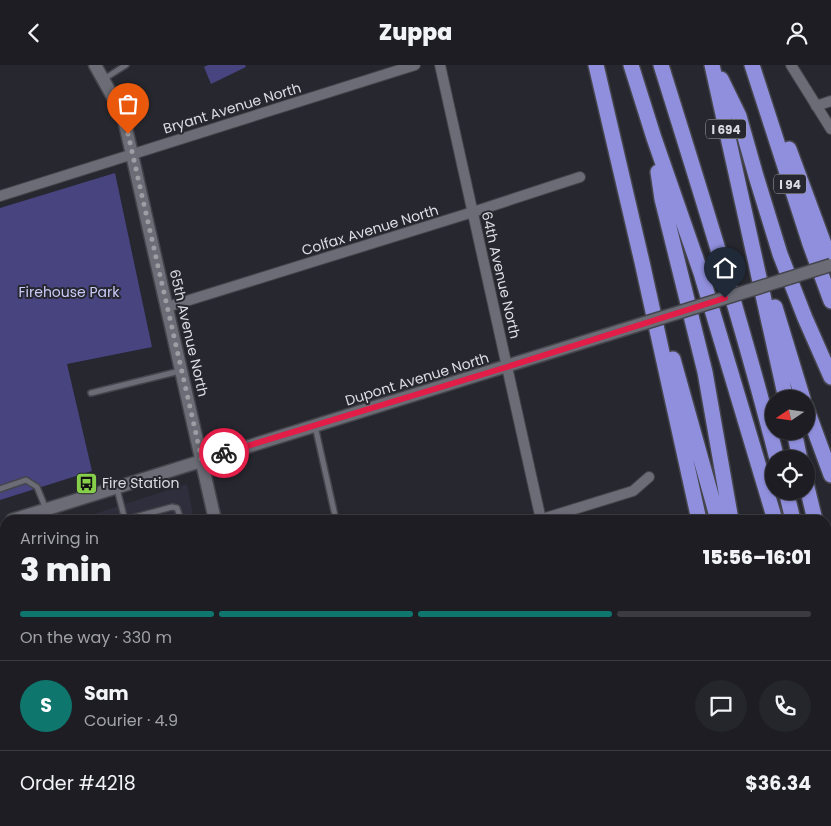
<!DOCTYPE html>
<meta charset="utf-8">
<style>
body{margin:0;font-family:Poppins,sans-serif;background:#25262b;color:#f1f3f6;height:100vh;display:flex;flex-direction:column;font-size:19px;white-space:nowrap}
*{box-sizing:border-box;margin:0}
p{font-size:16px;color:#a0a2a6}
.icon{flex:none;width:28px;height:28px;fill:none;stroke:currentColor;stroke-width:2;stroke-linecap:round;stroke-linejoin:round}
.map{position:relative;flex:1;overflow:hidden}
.side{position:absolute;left:0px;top:450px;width:831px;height:311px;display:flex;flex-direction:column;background:#1d1d23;border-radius:15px 15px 0 0;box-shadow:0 1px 4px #0004,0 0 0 1px #3b3b41}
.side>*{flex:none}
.needle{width:32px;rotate:257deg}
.controls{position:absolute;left:765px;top:325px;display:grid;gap:10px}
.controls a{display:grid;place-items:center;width:50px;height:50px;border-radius:50%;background:#1d1d23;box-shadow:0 1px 4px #0004,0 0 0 1px #3b3b41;font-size:25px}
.pin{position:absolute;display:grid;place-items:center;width:42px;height:42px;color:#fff;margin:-51px -21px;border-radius:50% 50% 50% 0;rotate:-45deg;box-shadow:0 0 5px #0007}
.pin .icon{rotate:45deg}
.courier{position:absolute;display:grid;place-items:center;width:50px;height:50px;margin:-25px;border:4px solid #e11d48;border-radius:50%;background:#fff;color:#222;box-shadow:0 1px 6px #0007}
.overview em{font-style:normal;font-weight:800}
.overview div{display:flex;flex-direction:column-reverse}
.overview{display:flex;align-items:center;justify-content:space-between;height:85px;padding:0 20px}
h1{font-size:32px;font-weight:800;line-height:38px}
.bar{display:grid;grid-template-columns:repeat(4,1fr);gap:8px 5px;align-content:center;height:60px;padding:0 20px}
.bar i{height:6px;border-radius:4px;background:#3b3b41}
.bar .on{background:#0f766e}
.bar p{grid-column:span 4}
.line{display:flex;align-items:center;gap:12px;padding:0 20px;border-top:1px solid #3b3b41}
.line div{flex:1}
.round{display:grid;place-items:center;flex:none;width:52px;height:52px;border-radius:26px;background:#25262b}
header{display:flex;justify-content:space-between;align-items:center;height:65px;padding:0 20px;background:#1d1d23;font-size:22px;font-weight:800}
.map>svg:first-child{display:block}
.built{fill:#2e2e3c}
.green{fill:#474480}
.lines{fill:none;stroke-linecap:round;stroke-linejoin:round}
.service-casing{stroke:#45454c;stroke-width:8}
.minor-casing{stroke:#45454c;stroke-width:12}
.tertiary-casing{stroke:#45454c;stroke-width:15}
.motorway-casing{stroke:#45454c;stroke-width:18}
.service{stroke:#6b6c75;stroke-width:5}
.minor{stroke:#6b6c75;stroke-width:10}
.tertiary{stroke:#6b6c75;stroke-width:12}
.motorway{stroke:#908fdd;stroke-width:15}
.tertiary-bridge-casing{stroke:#45454c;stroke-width:15;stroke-linecap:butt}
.tertiary-bridge{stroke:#6b6c75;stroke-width:12}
.done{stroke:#9d9da3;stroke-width:5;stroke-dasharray:0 9}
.route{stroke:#e11d48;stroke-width:6}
.labels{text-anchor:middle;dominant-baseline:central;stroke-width:4;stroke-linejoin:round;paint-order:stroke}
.shield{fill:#27272f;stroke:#a6a6ac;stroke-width:1}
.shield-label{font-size:12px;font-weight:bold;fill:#dcdce2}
.street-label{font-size:14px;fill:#dcdce2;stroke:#27272f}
.park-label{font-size:14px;fill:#c9cbf8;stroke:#27272f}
.poi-label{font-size:14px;fill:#dcdce2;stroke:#27272f;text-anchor:start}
</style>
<header><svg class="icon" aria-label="back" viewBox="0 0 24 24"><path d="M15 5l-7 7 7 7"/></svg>Zuppa<svg class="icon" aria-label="person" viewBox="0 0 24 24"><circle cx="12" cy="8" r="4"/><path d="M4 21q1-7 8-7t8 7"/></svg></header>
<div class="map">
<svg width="831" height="761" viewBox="0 0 831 761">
<rect width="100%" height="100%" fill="#27272f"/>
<path class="built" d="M 187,419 L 194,455 L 75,455 Z
M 5,477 L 5,756 L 253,756 L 254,761 L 0,761 L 0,479 Z"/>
<path class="green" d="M 208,0 L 245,0 L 246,2 L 211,19 L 204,2 Z
M 115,108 L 152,282 L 67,299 L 92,406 L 0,435 L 0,143 Z"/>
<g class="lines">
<defs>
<path id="service" d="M 104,14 L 126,0
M 91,328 L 180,306
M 315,361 L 336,455
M 0,424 L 26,415 L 37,422 L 46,444
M 117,424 L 125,455
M 124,455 L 172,442 L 177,443 L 181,455
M 0,699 L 5,694
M 0,702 L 5,706
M 54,756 L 55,761
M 211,756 L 212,761"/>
<path id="minor" d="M 440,0 L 541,455
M 791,0 L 831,64
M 816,41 L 831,36
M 0,131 L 415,0
M 167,242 L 473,147 L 580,112
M 539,455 L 633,426 L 649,412
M 607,761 L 623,756"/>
<path id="tertiary" d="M 95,0 L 123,50 L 215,455
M 12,455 L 619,266
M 282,756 L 283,761"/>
<path id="motorway" d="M 596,0 L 642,197 L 699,455
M 631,0 L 654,73 L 701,208 L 775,455
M 661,0 C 702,131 743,261 777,394
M 712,0 L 786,334
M 752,0 L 810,179 L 831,236
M 721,14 L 739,51 L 756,111 L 780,189 L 805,253 L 831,312
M 789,84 L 831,198
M 658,107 L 662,134 L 705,307 L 731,455
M 775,242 L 803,334
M 673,294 L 718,455
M 806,342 L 831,410
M 794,366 L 800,394
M 806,418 L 815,455
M 786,426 L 793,455
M 826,501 L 831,522
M 826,589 L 831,609
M 826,636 L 831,654
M 826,685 L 831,691
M 792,756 L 795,761"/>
</defs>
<use href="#service" class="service-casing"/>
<use href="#minor" class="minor-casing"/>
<use href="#tertiary" class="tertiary-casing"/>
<use href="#motorway" class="motorway-casing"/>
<use href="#service" class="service"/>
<use href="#minor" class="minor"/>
<use href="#tertiary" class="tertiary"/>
<use href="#motorway" class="motorway"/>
<defs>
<path id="tertiary-bridge" d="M 619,266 L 831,200"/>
</defs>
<use href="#tertiary-bridge" class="tertiary-bridge-casing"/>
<use href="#tertiary-bridge" class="tertiary-bridge"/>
</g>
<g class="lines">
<path class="done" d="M 128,69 L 202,395 L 224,388"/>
<path class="route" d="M 224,388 L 507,302 L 725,233"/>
</g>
<defs>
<symbol id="bus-square" viewBox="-11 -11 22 22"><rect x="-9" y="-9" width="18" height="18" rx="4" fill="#87cf4a" stroke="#27272f"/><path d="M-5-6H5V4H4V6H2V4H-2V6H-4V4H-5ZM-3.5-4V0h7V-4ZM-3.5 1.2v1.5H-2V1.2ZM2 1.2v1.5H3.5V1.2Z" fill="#111"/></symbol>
</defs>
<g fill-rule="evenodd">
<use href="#bus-square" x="74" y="406" width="25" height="25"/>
</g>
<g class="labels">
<g class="shield">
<rect x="706" y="54.5" width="40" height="19" rx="4"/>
<rect x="774" y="109.5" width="32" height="19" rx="4"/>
</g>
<g class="shield-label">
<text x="726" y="64">I 694</text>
<text x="790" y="119">I 94</text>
</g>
<g class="street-label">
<text transform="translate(232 43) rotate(-17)">Bryant Avenue North</text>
<text transform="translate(370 165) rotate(-17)">Colfax Avenue North</text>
<text transform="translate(501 210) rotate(77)">64th Avenue North</text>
<text transform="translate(189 268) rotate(77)">65th Avenue North</text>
<text transform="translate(417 314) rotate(-17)">Dupont Avenue North</text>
</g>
<g class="park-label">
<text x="69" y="227">Firehouse Park</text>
</g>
<g class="poi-label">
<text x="102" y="418">Fire Station</text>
</g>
</g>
</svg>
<div class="controls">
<a><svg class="needle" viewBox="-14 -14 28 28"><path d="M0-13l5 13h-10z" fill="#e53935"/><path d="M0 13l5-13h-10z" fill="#a0a2a6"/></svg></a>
<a><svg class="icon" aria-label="locate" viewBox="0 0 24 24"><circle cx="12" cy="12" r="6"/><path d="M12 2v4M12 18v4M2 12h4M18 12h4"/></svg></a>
</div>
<div class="pin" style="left:128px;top:69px;background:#ea580c"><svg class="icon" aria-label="bag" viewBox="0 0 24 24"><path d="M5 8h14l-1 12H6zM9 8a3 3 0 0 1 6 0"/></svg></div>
<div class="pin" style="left:725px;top:233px;background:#1f2937"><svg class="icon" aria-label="home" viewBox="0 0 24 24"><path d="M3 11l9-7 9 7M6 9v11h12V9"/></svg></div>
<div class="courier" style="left:224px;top:388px"><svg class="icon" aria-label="bike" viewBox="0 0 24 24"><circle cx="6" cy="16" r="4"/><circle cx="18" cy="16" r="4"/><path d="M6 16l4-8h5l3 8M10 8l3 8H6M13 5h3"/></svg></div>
<section class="side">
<div class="overview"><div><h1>3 min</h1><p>Arriving in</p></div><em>15:56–16:01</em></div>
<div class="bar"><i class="on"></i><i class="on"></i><i class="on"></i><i></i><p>On the way · 330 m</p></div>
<div class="line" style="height:90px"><b class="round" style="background:#0f766e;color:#fff">S</b><div><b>Sam</b><p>Courier · 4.9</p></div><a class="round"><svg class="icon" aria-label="chat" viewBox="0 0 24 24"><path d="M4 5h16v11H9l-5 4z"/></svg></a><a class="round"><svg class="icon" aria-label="phone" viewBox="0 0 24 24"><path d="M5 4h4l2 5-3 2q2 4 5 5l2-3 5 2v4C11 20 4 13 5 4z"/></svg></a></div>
<div class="line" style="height:65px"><div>Order #4218</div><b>$36.34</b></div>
</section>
</div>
